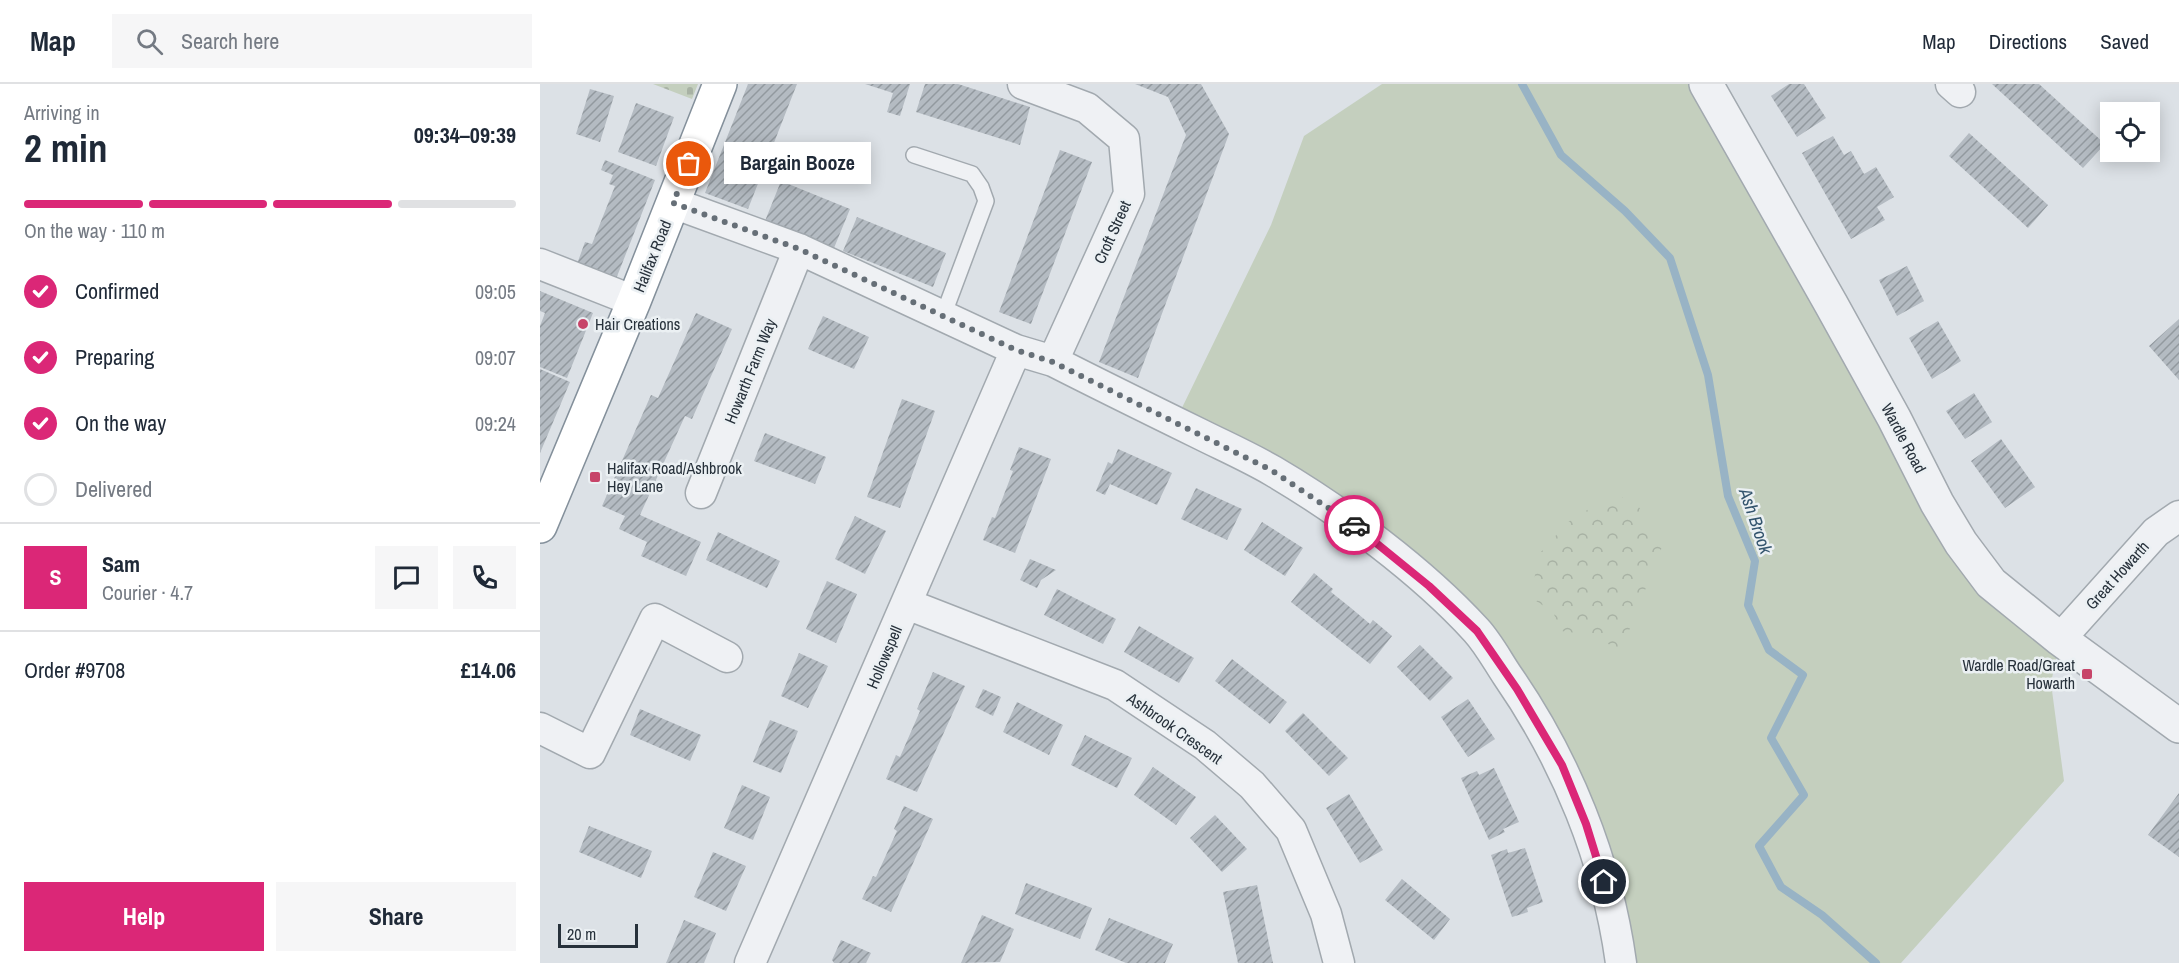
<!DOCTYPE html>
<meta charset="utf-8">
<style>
body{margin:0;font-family:"Archivo Narrow",sans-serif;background:#f6f6f7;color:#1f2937;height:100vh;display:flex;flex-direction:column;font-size:22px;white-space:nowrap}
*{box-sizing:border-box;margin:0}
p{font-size:20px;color:#747a83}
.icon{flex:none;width:33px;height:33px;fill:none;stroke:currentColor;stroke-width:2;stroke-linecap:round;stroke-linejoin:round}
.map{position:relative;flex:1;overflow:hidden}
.drawer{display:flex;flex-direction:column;background:#fff;width:540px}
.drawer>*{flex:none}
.buttons{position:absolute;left:1560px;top:18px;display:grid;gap:12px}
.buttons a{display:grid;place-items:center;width:60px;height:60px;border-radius:0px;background:#fff;box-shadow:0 3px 15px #0003;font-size:30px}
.scale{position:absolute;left:18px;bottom:15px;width:80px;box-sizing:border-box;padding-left:6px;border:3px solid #27313b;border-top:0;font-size:16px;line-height:21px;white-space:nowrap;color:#27313b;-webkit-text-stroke:4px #ebf0f3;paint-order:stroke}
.pin{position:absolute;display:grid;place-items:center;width:51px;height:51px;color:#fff;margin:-26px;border:3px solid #fff;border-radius:50%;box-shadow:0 2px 6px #0007}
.courier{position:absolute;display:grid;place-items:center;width:60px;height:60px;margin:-30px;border:4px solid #db2777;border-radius:50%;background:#fff;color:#222;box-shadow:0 2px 8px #0007}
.bubble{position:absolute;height:42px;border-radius:0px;background:#fff;box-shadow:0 3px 15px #0003;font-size:20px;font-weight:800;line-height:42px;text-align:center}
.headline em{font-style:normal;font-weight:800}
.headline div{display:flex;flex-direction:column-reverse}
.headline{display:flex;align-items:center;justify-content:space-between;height:102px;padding:0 24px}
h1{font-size:39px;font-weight:800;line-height:45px}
.bar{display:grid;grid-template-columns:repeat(4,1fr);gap:9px 6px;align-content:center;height:72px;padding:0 24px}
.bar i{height:8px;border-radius:4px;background:#e0e1e3}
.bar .current{background:#db2777}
.bar p{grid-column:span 4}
.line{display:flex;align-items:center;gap:15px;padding:0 24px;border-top:2px solid #e0e1e3}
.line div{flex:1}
.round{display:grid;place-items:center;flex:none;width:63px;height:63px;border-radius:0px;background:#f6f6f7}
ol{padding:0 24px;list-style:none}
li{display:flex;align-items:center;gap:18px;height:66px}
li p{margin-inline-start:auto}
li .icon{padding:6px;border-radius:50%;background:#db2777;color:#fff;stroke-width:4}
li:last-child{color:#747a83}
li i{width:33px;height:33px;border:3px solid #e0e1e3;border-radius:50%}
.cta{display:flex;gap:12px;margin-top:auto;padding:12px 24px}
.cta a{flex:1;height:69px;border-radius:0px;background:#db2777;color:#fff;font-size:24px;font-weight:800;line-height:69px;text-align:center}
.cta a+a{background:#f6f6f7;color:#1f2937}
header{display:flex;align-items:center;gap:36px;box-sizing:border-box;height:84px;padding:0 30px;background:#fff;border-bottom:2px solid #e0e1e3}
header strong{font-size:28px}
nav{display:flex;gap:33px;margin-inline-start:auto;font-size:21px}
.search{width:420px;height:54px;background:#f6f6f7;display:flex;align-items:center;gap:15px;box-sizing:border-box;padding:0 21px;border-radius:0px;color:#747a83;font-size:22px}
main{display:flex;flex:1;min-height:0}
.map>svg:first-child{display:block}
.green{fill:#c4cfbe}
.cemetery{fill:url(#cemetery-stones)}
.park{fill:url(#park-crowns)}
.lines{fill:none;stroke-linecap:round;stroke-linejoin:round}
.stream{stroke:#98b3c5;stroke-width:8}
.building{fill:url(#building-hatch)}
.service-casing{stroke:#a2a9af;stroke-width:18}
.minor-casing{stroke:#a2a9af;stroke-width:33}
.tertiary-casing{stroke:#a2a9af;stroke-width:36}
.trunk-casing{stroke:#84909b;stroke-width:36}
.service{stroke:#eff1f4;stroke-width:15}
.minor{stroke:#eff1f4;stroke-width:30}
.tertiary{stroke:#eff1f4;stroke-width:33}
.trunk{stroke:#fff;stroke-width:33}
.done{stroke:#666f77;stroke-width:6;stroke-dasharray:0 10.8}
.route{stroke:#db2777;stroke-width:8}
.poi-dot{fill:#c74569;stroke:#ebf0f3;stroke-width:2}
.labels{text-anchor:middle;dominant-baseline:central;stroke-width:5;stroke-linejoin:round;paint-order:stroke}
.street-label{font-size:16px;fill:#27313b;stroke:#ebf0f3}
.poi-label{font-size:16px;fill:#27313b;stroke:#ebf0f3;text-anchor:start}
.water-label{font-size:18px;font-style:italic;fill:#33546d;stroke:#ebf0f3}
</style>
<header>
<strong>Map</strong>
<div class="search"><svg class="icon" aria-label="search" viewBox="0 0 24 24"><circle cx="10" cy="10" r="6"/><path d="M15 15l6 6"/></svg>Search here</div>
<nav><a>Map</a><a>Directions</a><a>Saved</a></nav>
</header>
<main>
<section class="drawer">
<div class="headline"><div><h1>2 min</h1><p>Arriving in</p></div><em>09:34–09:39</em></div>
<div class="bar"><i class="current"></i><i class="current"></i><i class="current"></i><i></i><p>On the way · 110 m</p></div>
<ol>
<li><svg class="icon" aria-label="check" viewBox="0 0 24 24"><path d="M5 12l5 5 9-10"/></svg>Confirmed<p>09:05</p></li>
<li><svg class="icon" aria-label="check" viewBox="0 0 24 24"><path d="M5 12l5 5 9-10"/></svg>Preparing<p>09:07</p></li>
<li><svg class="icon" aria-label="check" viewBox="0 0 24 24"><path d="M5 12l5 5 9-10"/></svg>On the way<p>09:24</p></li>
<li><i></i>Delivered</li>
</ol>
<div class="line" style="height:108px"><b class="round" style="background:#db2777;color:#fff">S</b><div><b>Sam</b><p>Courier · 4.7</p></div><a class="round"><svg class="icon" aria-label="chat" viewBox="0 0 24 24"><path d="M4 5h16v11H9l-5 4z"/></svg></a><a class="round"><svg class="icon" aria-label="phone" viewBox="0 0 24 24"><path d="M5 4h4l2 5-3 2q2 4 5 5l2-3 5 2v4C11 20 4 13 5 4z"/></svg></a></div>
<div class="line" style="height:78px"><div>Order #9708</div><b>£14.06</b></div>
<div class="cta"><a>Help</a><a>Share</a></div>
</section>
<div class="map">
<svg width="1639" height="879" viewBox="0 0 1639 879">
<defs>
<pattern id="cemetery-stones" width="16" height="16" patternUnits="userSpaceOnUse" patternTransform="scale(1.5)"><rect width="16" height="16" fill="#c4cfbe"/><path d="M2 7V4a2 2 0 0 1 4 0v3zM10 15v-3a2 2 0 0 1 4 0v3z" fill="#a8b2a4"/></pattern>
<pattern id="park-crowns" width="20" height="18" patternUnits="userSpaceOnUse" patternTransform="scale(1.5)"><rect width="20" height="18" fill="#c4cfbe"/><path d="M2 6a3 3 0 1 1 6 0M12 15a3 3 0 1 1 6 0" fill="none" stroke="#a8b2a4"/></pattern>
<pattern id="building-hatch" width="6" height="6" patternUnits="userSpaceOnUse" patternTransform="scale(1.5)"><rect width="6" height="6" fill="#b4bbc2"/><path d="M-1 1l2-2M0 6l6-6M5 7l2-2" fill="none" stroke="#92999f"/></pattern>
</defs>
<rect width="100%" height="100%" fill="#dce1e6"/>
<path class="green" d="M 842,0 L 1155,0 L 1386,425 L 1518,565 L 1511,599 L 1524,697 L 1361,879 L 1088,879 L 1082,837 L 939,541 L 638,332 L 731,141 L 764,52 Z"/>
<path class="cemetery" d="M 113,0 L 158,0 L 152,15 Z"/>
<path class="park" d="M 1073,410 L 1096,419 L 1124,458 L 1081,567 L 1052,551 L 1021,547 L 1013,528 L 990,513 L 1000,469 L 1028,438 Z"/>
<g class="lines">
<path class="stream" d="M 982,0 L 1021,71 L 1085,127 L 1130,174 L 1168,291 L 1188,412 L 1215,477 L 1208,521 L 1229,566 L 1263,591 L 1231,654 L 1264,711 L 1219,762 L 1241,803 L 1282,831 L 1336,879"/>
</g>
<path class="building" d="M 208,0 L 257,0 L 208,125 L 165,109 Z
M 325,0 L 370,0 L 360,32 L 347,28 L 353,9 Z
M 385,0 L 418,0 L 490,23 L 480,61 L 376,28 Z
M 595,0 L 661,0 L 689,50 L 598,294 L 559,278 L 646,51 L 628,13 Z
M 1249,0 L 1264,0 L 1286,34 L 1257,53 L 1231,12 Z
M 1452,0 L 1499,0 L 1565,60 L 1543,84 Z
M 50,5 L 74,12 L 60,58 L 36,50 Z
M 96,19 L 134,33 L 116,82 L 78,68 Z
M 1429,49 L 1508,121 L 1488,144 L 1409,72 Z
M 1293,52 L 1304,71 L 1311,67 L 1324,90 L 1336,83 L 1354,113 L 1337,123 L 1345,136 L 1311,155 L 1262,69 Z
M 520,66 L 552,78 L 491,240 L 459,228 Z
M 65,76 L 115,96 L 76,195 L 37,180 L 45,158 L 52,160 L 75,102 L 69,100 L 73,91 L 61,86 Z
M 241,97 L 310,125 L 294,164 L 225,137 Z
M 317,133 L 406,169 L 393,203 L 303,167 Z
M 1367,182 L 1384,217 L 1357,232 L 1339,196 Z
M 0,207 L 53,229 L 27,294 L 0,283 L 0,242 L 5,229 L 0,227 Z
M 156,229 L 192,245 L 152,335 L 145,332 L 100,431 L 161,458 L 146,492 L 101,472 L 107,458 L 79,445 L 85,432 L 62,422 L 111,311 L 118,314 Z
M 283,232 L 329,253 L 314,285 L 268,265 Z
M 1639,235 L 1639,296 L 1609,262 Z
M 1398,237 L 1421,277 L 1392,295 L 1369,254 Z
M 0,285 L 30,298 L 0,369 Z
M 1434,309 L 1452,338 L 1425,355 L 1406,327 Z
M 362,315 L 395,327 L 360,424 L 327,413 Z
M 225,349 L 286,373 L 275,400 L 214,377 Z
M 1461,355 L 1495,403 L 1465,424 L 1431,377 Z
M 479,363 L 511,375 L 475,469 L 443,456 L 452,433 L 455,434 L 473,387 L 470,386 Z
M 578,365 L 632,389 L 617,421 L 570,400 L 565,411 L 556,407 L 568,378 L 572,380 Z
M 656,404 L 702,425 L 687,456 L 641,435 Z
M 315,432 L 346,447 L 325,490 L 295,475 Z
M 722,438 L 763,464 L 745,492 L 704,466 Z
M 178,448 L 240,477 L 227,504 L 166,476 Z
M 490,475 L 516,486 L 501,496 L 497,504 L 480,496 Z
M 774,489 L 793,505 L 791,508 L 811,524 L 830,540 L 833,536 L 852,552 L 830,580 L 751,518 Z
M 287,497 L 317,510 L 296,559 L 266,545 Z
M 517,505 L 576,535 L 563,560 L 504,531 Z
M 599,542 L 654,574 L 639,599 L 584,568 Z
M 880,561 L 913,594 L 890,617 L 857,583 Z
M 259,569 L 288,582 L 268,624 L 241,612 Z
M 692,575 L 747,618 L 730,640 L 675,597 Z
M 393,588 L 425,602 L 377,708 L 346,695 L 356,671 L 360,673 L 380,627 L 377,625 Z
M 443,605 L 461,613 L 453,632 L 435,623 Z
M 928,615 L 955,655 L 928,673 L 901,633 Z
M 477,618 L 523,641 L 509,671 L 463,648 Z
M 100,625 L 161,651 L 150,677 L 90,651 Z
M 763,629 L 808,674 L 789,692 L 745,647 Z
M 230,636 L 258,647 L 241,689 L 213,678 Z
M 545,651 L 592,674 L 577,704 L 531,681 Z
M 613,683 L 656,713 L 636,741 L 594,711 Z
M 954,684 L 979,738 L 963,745 L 965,748 L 949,756 L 921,694 L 937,687 L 939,691 Z
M 202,701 L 230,713 L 213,756 L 184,744 Z
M 1639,709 L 1639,773 L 1608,751 Z
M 809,710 L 843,766 L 820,779 L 786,724 Z
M 364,722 L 393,735 L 351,828 L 322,815 L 333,792 L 336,793 L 357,747 L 354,745 Z
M 675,731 L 707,765 L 682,788 L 650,754 Z
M 49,742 L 112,767 L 101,794 L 39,768 Z
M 985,764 L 1003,818 L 987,824 L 988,828 L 972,833 L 951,771 L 967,765 L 968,769 Z
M 173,768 L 206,782 L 186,827 L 154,813 Z
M 862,795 L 910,835 L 894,856 L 845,816 Z
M 486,799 L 552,824 L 540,855 L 475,830 Z
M 717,801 L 733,879 L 698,879 L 683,808 Z
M 442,831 L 474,845 L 460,878 L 421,879 Z
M 569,834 L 633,860 L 625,879 L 586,879 L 555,866 Z
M 144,836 L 176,849 L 164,879 L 126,879 Z
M 301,856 L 331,869 L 326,879 L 294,879 L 292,876 Z"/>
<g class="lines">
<defs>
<path id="service" d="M 374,71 L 432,90 L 441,103 L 446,117 L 403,232"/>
<path id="minor" d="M 483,0 L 547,24 L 584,55 L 589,110 L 513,277
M 1411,0 L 1420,8
M 133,119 L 259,165 L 476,266 L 513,277 C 562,302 611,326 660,350 C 684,362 709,373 733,387 C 801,427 882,487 936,546 C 948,559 957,576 967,591 C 1026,676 1067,776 1081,879
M 0,180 L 94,217
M 161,409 L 259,165
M 367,520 L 575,601 L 665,661 L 712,701 L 751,746 L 786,830 L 799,879
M 1520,555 L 1616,448 L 1639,432
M 0,644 L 50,669 L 115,535 L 187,573
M 210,879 L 476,266"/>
<path id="tertiary" d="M 1166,0 L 1291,220 L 1354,334 L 1397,419 L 1421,459 L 1451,499 L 1520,555 L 1639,642"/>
<path id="trunk" d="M 0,442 L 94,217 L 180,0"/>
</defs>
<use href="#service" class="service-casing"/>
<use href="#minor" class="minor-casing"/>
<use href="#tertiary" class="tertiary-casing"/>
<use href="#trunk" class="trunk-casing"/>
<use href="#service" class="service"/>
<use href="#minor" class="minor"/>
<use href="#tertiary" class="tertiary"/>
<use href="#trunk" class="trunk"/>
</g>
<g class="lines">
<path class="done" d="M 149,80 L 133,119 L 259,165 L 476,266 L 513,278 L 731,386 L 814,441"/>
<path class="route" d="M 814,441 L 889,502 L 937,547 L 977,605 L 1022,681 L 1046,740 L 1064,798"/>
</g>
<g class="poi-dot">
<circle cx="43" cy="240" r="6"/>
<rect x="49" y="387" width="12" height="12" rx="3"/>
<rect x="1541" y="584" width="12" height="12" rx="3"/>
</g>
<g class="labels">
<g class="street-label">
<text transform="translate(572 148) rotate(-66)">Croft Street</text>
<text transform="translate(112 172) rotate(-68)">Halifax Road</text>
<text transform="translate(210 287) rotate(-68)">Howarth Farm Way</text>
<text transform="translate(1364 354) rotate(62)">Wardle Road</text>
<text transform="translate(1577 491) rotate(-48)">Great Howarth</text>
<text transform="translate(344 573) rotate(-67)">Hollowspell</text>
<text transform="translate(635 644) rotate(35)">Ashbrook Crescent</text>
</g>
<g class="poi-label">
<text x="55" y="240">Hair Creations</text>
<text x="67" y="384">Halifax Road/Ashbrook<tspan x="67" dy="18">Hey Lane</tspan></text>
<text x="1535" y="581" text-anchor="end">Wardle Road/Great<tspan x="1535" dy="18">Howarth</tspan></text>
</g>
<g class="water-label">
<text transform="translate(1216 437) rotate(71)">Ash Brook</text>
</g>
</g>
</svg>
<div class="buttons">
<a><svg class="icon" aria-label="locate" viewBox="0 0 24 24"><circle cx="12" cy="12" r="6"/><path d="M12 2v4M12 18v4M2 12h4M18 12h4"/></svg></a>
</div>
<div class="scale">20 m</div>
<div class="pin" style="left:149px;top:80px;background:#ea580c"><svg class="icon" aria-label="bag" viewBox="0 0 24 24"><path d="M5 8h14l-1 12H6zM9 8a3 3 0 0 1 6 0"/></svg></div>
<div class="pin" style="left:1064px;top:798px;background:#1f2937"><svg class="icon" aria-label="home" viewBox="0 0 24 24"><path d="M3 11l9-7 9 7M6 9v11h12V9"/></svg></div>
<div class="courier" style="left:814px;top:441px"><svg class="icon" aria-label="car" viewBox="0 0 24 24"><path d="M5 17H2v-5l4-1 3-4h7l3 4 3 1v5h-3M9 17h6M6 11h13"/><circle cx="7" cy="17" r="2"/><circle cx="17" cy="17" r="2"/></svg></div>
<div class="bubble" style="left:184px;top:58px;width:147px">Bargain Booze</div>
</div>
</main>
